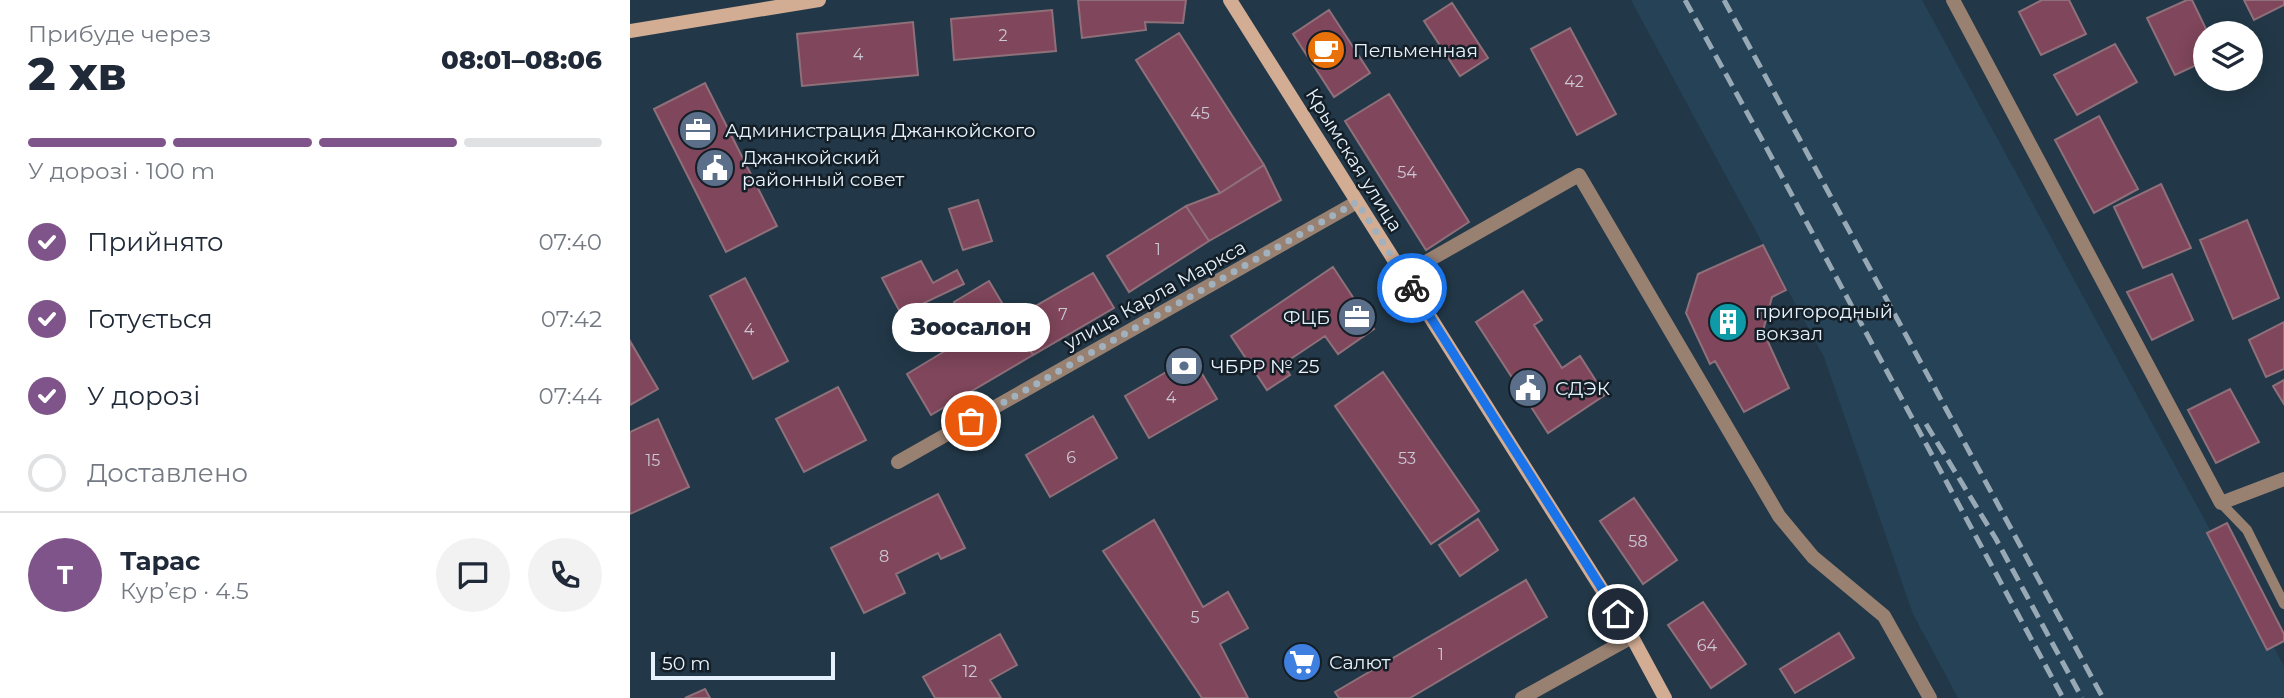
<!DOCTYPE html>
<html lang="uk">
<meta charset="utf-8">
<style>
body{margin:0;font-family:Montserrat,sans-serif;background:#f2f2f3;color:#1f2937;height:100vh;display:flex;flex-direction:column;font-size:26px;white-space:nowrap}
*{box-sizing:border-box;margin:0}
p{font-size:23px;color:#747a83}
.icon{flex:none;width:38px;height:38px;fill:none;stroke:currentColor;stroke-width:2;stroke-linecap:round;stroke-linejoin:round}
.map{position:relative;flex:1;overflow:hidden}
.panel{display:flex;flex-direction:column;background:#fff;width:630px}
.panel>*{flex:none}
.buttons{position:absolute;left:1563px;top:21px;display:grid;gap:14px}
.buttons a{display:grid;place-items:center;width:70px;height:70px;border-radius:50%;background:#fff;box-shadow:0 4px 18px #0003;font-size:35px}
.scale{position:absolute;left:21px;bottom:18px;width:184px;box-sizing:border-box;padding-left:7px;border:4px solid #e5f2fd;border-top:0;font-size:19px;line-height:24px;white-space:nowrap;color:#e5f2fd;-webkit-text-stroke:5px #141e26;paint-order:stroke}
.pin{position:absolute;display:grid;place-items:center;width:60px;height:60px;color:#fff;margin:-30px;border:4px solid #fff;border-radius:50%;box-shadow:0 2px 7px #0007}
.courier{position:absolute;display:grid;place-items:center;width:70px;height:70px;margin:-35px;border:5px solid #1a73e8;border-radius:50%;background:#fff;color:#222;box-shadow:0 2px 9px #0007}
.bubble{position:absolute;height:49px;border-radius:24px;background:#fff;box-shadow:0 4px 18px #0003;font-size:23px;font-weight:800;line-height:49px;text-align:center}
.head em{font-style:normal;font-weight:800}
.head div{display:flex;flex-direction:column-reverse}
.head{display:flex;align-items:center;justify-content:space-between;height:119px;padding:0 28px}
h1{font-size:46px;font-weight:800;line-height:52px}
.bar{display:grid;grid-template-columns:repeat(4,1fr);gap:10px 7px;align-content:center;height:84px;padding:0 28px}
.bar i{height:9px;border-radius:5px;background:#e0e1e3}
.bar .active{background:#7f548a}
.bar p{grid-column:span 4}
.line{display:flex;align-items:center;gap:18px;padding:0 28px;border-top:2px solid #e0e1e3}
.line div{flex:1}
.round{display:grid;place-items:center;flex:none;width:74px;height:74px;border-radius:37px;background:#f2f2f3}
ol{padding:0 28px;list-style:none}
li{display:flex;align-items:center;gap:21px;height:77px}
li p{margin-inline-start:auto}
li .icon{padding:7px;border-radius:50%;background:#7f548a;color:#fff;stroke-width:4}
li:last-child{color:#747a83}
li i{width:38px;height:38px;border:4px solid #e0e1e3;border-radius:50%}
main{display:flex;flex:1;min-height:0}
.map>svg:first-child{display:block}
.built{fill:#254257}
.building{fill:#80465b;stroke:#8f707a;stroke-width:2}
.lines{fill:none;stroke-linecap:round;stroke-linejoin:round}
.service{stroke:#998172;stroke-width:10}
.minor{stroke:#998172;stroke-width:14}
.secondary{stroke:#d2ac93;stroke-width:14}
.rail{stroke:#98a9b6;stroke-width:5;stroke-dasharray:14 7;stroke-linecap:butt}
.done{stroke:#a1b1be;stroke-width:7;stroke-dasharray:0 12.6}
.route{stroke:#1a73e8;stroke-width:9}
.labels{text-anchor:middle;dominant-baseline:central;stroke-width:5;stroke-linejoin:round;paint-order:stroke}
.number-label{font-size:16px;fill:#ccc7d4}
.poi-label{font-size:19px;fill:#e5f2fd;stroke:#141e26;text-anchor:start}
.street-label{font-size:19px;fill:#e5f2fd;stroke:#141e26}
</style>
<main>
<section class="panel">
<div class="head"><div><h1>2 хв</h1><p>Прибуде через</p></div><em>08:01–08:06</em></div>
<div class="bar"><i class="active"></i><i class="active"></i><i class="active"></i><i></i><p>У дорозі · 100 m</p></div>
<ol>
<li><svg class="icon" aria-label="check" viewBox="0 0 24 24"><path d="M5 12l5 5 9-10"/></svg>Прийнято<p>07:40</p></li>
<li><svg class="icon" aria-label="check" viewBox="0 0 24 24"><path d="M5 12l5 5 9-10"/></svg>Готується<p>07:42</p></li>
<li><svg class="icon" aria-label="check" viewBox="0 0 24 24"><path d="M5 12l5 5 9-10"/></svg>У дорозі<p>07:44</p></li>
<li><i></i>Доставлено</li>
</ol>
<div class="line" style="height:126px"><b class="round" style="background:#7f548a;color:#fff">Т</b><div><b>Тарас</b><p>Кур’єр · 4.5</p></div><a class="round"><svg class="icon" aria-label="chat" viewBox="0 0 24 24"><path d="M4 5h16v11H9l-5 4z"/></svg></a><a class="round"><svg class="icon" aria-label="phone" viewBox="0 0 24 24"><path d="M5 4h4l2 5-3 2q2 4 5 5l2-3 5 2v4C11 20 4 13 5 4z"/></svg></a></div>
</section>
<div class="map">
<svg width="1654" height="698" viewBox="0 0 1654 698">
<rect width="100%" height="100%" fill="#223848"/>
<path class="built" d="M 1001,0 L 1292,0 L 1654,666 L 1654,698 L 1328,698 L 1283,614 L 1194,357 Z"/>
<path class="building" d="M 448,0 L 556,0 L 553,23 L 515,22 L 516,30 L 452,38 Z
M 1412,0 L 1439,0 L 1456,34 L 1411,55 L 1389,12 Z
M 1557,0 L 1562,0 L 1578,33 L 1575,33 L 1575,61 L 1545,75 L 1517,18 Z
M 1614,0 L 1654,0 L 1654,5 L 1624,20 Z
M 822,3 L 858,58 L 830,76 L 794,21 Z
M 422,10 L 426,51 L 324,60 L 321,19 Z
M 699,10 L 740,73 L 704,97 L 663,34 Z
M 283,22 L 288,75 L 172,86 L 167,34 Z
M 940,28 L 986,114 L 947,135 L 901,49 Z
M 549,33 L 634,165 L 590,193 L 506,60 Z
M 1485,44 L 1507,82 L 1447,115 L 1424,75 Z
M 75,83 L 147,226 L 96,252 L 24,109 Z
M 759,94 L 839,222 L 796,250 L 715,121 Z
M 1469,116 L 1508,189 L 1464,213 L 1425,140 Z
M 634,165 L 651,200 L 579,241 L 556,206 L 590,193 Z
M 1531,184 L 1561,248 L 1513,268 L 1484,207 Z
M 348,200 L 362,241 L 333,250 L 319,209 Z
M 556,206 L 579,241 L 499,292 L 477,256 Z
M 1617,220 L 1649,298 L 1603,319 L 1570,240 Z
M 1133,245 L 1156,290 L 1142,297 L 1133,331 L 1159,388 L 1114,412 L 1085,361 L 1080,364 L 1056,313 L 1068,274 Z
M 291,261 L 303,283 L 327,270 L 334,284 L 271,314 L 252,278 Z
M 703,267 L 744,329 L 708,354 L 695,336 L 653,364 L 660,375 L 637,390 L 601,336 Z
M 463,273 L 484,308 L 403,355 L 383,319 Z
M 1542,274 L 1563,320 L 1522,340 L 1497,292 Z
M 115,278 L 158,361 L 123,379 L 80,296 Z
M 359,281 L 403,355 L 301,415 L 277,374 L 343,334 L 324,302 Z
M 893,291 L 912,320 L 904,325 L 932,368 L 950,356 L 975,395 L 918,433 L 846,322 Z
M 1654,322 L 1654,369 L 1636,377 L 1619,340 Z
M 0,341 L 28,389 L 0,405 Z
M 562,357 L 587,399 L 519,438 L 495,396 Z
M 753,372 L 849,511 L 801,544 L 705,406 Z
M 1654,380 L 1654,404 L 1643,386 Z
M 208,387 L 236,440 L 174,472 L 146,419 Z
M 1600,389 L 1629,442 L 1586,463 L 1558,410 Z
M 463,416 L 487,458 L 420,497 L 396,455 Z
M 28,419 L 59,487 L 0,514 L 0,432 Z
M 308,494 L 335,548 L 311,559 L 308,553 L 266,574 L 275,593 L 234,613 L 201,548 Z
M 1004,498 L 1047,560 L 1013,584 L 970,521 Z
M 848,519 L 868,550 L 830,576 L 809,545 Z
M 524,520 L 573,607 L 598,592 L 618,628 L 590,644 L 618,698 L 572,698 L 473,551 Z
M 1597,523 L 1654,634 L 1654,641 L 1637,650 L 1577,533 Z
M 896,580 L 917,617 L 780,698 L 709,698 L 705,692 Z
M 1073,602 L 1116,664 L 1081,688 L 1038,625 Z
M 1209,633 L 1224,658 L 1165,693 L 1150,669 Z
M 370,634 L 387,665 L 360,680 L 371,698 L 305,698 L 293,677 Z
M 75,689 L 80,698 L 55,698 Z"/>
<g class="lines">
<path class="service" d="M 1591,503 L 1617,530 L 1654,604"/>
<path class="minor" d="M 1323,0 L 1591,503 L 1654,479
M 773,275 L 949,175 L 1149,516 L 1183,557 L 1254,616 L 1300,698
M 268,462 L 727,202
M 892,698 L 1002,637"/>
<path class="secondary" d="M 600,0 L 1002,637 L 1035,698
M 0,31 L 189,0"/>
<path class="rail" d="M 1055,0 L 1136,147 L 1433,698
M 1094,0 L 1473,698
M 1296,424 L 1366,539 L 1452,698"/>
</g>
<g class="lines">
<path class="done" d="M 341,421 L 727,202 L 782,288"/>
<path class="route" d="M 782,288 L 988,614"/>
</g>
<defs>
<symbol id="cafe-disc" viewBox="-11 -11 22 22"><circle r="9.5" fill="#e8710a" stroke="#141e26"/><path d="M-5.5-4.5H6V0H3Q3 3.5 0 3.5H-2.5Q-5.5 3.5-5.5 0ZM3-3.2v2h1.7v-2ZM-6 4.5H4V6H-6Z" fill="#fff"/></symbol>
<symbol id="office-disc" viewBox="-11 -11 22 22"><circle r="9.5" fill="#5c6f8a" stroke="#141e26"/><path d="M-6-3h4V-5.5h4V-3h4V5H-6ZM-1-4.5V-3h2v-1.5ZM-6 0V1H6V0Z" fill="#fff"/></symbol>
<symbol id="civic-disc" viewBox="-11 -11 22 22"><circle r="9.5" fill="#5c6f8a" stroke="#141e26"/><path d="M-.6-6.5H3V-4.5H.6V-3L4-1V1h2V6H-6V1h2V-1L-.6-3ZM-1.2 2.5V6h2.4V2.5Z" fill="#fff"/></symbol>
<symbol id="building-disc" viewBox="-11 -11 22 22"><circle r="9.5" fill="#0f9aa8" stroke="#141e26"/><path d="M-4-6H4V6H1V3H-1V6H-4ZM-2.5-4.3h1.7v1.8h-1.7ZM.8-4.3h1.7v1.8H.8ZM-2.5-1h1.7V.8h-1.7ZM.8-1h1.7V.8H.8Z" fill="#fff"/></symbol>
<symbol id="bank-disc" viewBox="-11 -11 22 22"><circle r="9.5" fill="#5c6f8a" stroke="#141e26"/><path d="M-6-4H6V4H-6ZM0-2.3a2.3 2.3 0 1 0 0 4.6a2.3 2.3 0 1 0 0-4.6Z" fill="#fff"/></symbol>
<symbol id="supermarket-disc" viewBox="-11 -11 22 22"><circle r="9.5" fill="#3f7fe0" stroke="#141e26"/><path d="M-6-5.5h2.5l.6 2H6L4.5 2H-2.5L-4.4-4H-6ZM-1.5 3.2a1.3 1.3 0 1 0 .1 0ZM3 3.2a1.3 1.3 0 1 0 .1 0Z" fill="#fff"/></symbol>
</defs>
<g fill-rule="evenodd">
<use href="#cafe-disc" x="674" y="28" width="44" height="44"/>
<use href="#office-disc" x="46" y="108" width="44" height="44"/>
<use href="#civic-disc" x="63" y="146" width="44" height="44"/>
<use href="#office-disc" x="705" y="295" width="44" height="44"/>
<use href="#building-disc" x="1076" y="300" width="44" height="44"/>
<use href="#bank-disc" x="532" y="344" width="44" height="44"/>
<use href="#civic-disc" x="876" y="366" width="44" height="44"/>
<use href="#supermarket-disc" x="650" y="640" width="44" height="44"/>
</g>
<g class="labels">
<g class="number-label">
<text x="373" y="35">2</text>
<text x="228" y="54">4</text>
<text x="944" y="81">42</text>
<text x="570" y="113">45</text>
<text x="777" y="172">54</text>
<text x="528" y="249">1</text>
<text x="433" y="314">7</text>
<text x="119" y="329">4</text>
<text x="541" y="397">4</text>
<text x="441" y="457">6</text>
<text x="777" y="458">53</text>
<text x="23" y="460">15</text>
<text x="1008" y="541">58</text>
<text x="254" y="556">8</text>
<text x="565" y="617">5</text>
<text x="1077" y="645">64</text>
<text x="811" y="654">1</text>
<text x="340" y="671">12</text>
</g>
<g class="poi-label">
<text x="723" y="50">Пельменная</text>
<text x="95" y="130">Администрация Джанкойского</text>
<text x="112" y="157">Джанкойский<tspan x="112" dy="22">районный совет</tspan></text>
<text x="1125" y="311">пригородный<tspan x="1125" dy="22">вокзал</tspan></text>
<text x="700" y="317" text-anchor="end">ФЦБ</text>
<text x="581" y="366">ЧБРР № 25</text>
<text x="925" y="388">СДЭК</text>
<text x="699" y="662">Салют</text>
</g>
<g class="street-label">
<text transform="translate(724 160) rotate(58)">Крымская улица</text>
<text transform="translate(525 295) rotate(-29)">улица Карла Маркса</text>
</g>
</g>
</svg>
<div class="buttons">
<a><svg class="icon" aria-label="layers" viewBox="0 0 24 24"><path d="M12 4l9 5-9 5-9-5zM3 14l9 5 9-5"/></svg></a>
</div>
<div class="scale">50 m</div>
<div class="pin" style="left:341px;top:421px;background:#ea580c"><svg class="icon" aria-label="bag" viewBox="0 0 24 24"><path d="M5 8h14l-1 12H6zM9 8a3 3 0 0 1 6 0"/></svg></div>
<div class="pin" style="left:988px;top:614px;background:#1f2937"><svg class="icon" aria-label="home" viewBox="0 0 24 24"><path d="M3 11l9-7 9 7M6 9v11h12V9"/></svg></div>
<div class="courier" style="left:782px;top:288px"><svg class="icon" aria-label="bike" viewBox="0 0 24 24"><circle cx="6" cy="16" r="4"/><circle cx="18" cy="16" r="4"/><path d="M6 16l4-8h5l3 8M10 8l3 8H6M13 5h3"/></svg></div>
<div class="bubble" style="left:262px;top:303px;width:158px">Зоосалон</div>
</div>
</main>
